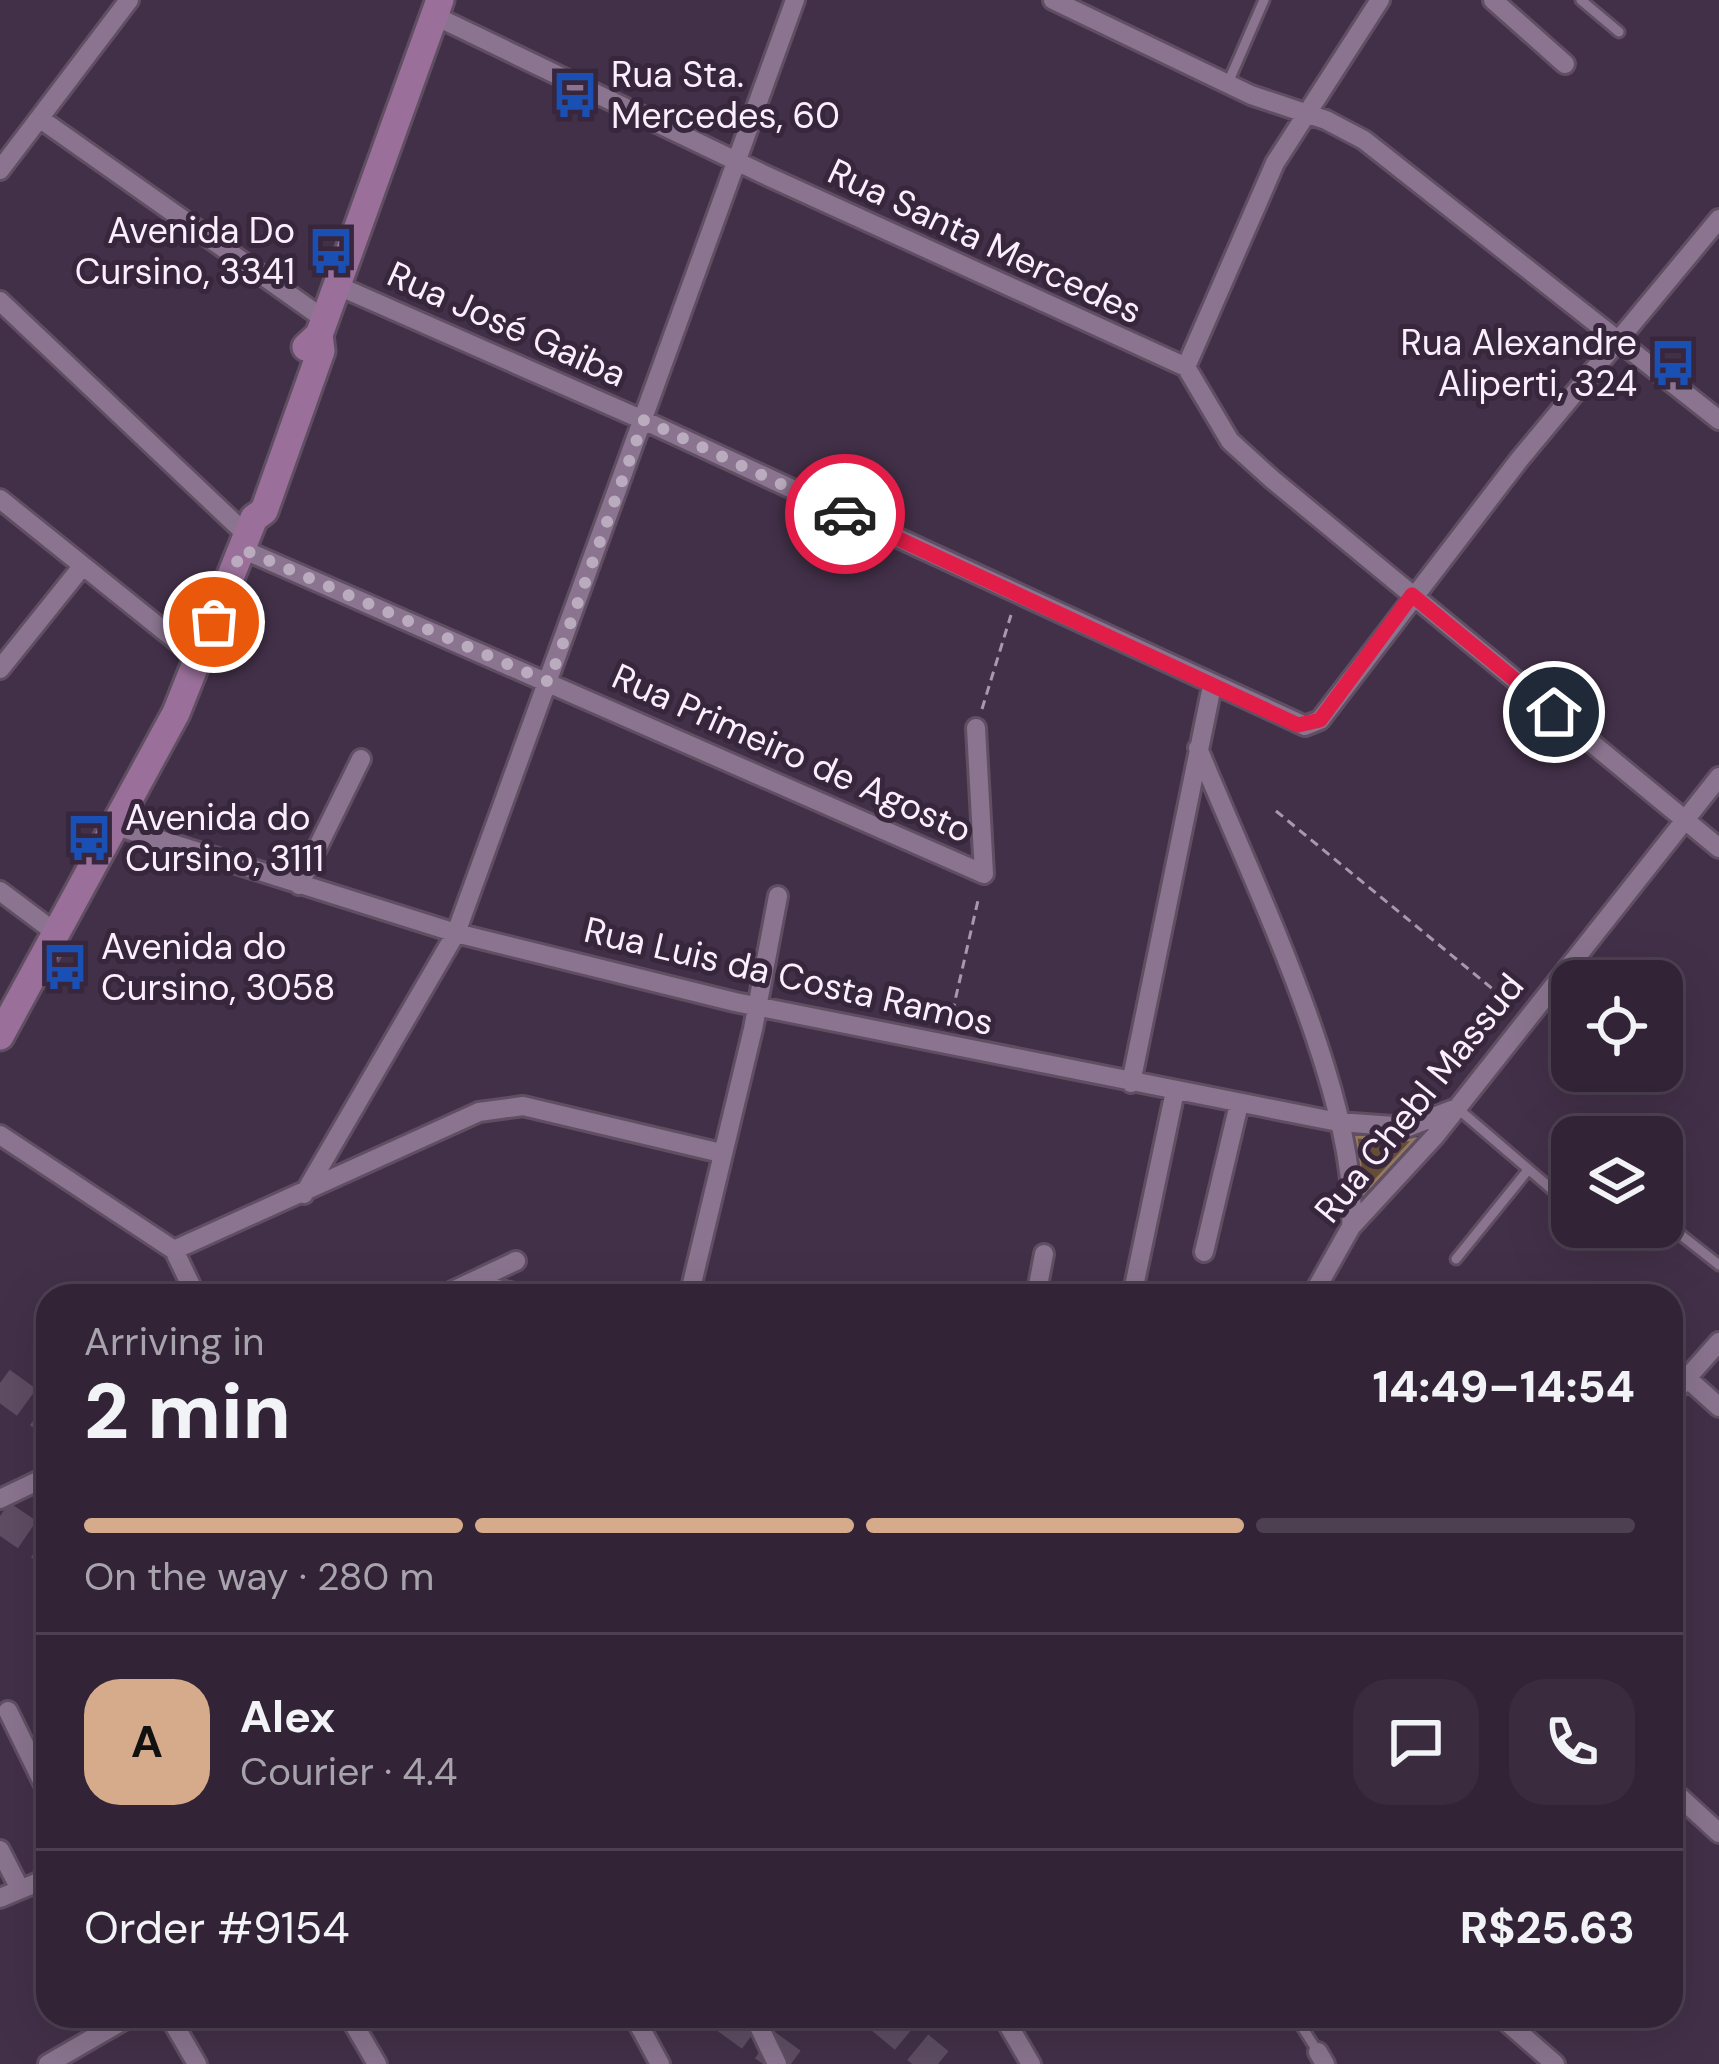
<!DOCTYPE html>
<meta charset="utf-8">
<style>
body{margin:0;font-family:"DM Sans",sans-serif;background:#3a2c3e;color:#f1f3f6;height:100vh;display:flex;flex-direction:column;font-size:45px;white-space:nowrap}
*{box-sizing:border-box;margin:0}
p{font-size:39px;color:#a8a4ad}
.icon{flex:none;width:66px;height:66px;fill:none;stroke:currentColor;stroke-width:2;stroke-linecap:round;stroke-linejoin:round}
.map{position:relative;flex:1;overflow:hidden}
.panel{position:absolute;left:36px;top:1284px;width:1647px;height:744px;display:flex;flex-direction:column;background:#322436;border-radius:36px;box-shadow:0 12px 48px #0002,0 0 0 3px #4d4151}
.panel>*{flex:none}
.controls{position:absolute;left:1551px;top:960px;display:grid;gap:24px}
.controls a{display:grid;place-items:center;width:132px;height:132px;border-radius:24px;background:#322436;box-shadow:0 12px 48px #0002,0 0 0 3px #4d4151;font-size:60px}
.pin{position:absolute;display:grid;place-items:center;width:102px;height:102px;color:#fff;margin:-51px;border:6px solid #fff;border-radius:50%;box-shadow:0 3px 12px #0007}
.courier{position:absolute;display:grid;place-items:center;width:120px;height:120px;margin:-60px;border:9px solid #e11d48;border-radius:50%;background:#fff;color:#222;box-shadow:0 3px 15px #0007}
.overview em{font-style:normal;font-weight:800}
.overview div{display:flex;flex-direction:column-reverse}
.overview{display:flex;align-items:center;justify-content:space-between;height:204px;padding:0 48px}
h1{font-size:78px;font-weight:800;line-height:90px}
.bar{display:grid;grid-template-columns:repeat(4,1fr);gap:18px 12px;align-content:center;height:144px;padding:0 48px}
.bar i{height:15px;border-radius:9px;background:#4d4151}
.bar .selected{background:#d6ab8b}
.bar p{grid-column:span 4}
.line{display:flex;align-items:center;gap:30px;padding:0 48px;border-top:3px solid #4d4151}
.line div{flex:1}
.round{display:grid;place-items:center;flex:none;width:126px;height:126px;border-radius:36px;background:#3a2c3e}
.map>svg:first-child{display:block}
.building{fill:#654d36;stroke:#937961;stroke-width:3}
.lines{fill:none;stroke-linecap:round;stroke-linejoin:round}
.trunk-tunnel{stroke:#5e4d63;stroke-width:33;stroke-dasharray:33 16;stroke-linecap:butt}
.service-casing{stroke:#604f63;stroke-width:15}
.minor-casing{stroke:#604f63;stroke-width:24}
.secondary-casing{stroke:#604f63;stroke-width:33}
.path{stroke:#a798ab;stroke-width:3;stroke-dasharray:9 6;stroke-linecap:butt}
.service{stroke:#8a748f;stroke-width:9}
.minor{stroke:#8a748f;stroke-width:18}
.secondary{stroke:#9a709b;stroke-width:27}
.done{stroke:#baacbe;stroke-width:12;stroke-dasharray:0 21.6}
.route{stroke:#e11d48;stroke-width:15}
.labels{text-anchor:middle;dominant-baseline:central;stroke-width:10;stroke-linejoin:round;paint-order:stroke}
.poi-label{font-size:36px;fill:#fbeffe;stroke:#38263d;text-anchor:start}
.street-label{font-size:36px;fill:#fbeffe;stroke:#38263d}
</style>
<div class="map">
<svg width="1719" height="2064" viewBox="0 0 1719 2064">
<rect width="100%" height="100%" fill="#423048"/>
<path class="building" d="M 1356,1137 L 1407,1140 L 1414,1139 L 1364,1193 Z"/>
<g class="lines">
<path class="trunk-tunnel" d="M 0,1383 L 48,1418
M 0,1516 L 48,1549
M 725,2016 L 791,2064
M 880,2016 L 938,2064"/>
<defs>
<path id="service" d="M 1581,0 L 1619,32
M 1228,83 L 1264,0
M 1457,1108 L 1555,1192
M 1662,1220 L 1719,1265
M 1456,1259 L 1528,1170
M 1295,2016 L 1318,2052"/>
<path id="minor" d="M 1053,0 L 1251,95 L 1326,120 L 1364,140 L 1719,420
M 1493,0 L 1565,64
M 433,15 L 763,174 L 1186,367
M 42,120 L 324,319
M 0,170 L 129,0
M 336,285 L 643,420 L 1305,726 L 1320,720 L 1519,460 L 1719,219
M 0,301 L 247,535
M 1186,367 L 1230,441 L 1273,480 L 1719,848
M 1186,367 L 1275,163 L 1380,0
M 0,499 L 199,659
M 242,549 L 984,874 L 976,728
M 0,669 L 81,568
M 1198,748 C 1247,870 1362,1101 1351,1227
M 116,826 L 456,933 L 735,1002 L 1338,1122 L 1408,1127 L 1457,1108
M 299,885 L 361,759
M 0,891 L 56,933
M 1131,1083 L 1212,686
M 0,1135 L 174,1250 L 196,1296
M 304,1194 L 456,933 L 795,0
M 174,1250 L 479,1112 L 523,1106 L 721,1153
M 1204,1252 L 1239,1104
M 472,1283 L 527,1296
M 442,1296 L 516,1261
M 689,1296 L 753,1029 L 778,896
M 1036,1296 L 1044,1254
M 1132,1296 L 1175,1091
M 1312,1296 L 1351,1227 L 1435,1136 L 1719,777
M 1688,1379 L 1719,1407
M 1671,1396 L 1719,1342
M 0,1499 L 48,1476
M 8,1711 L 48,1793
M 1671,1789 L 1719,1833
M 0,1850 L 20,1889
M 0,1898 L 48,1878
M 169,2016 L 197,2064
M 349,2016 L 377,2064
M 634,2016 L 660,2064
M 754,2016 L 777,2064
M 1003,2016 L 1031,2064
M 1500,2016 L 1555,2064
M 1318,2052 L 1325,2064
M 48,2064 L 131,2016"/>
<path id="secondary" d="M 306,347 L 319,335 L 440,0
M 0,1036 L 176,713 L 254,518 L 264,511 L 321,351 L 319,335"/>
</defs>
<use href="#service" class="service-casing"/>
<use href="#minor" class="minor-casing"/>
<use href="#secondary" class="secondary-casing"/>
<path class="path" d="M 982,709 L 1011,615
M 1276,811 L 1511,1004
M 949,1027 L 979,896"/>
<use href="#service" class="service"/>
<use href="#minor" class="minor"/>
<use href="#secondary" class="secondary"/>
</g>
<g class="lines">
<path class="done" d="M 214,622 L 242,549 L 549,682 L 644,420 L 845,514"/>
<path class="route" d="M 845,514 L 1298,725 L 1320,720 L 1412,595 L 1554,712"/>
</g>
<defs>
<symbol id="bus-bare" viewBox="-9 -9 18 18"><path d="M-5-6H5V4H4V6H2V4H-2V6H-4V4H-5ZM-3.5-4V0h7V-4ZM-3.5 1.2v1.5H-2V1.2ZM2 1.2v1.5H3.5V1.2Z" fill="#1a4fb4" stroke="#38263d" stroke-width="2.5" paint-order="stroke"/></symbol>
</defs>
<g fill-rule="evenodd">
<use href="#bus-bare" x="542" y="62" width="66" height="66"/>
<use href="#bus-bare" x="298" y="218" width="66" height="66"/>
<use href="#bus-bare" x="1640" y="330" width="66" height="66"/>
<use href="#bus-bare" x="56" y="805" width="66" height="66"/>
<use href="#bus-bare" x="32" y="934" width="66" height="66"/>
</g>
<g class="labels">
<g class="poi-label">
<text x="611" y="74">Rua Sta.<tspan x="611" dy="41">Mercedes, 60</tspan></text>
<text x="295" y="230" text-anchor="end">Avenida Do<tspan x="295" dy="41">Cursino, 3341</tspan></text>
<text x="1637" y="342" text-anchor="end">Rua Alexandre<tspan x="1637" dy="41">Aliperti, 324</tspan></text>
<text x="125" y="817">Avenida do<tspan x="125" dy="41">Cursino, 3111</tspan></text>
<text x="101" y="946">Avenida do<tspan x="101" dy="41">Cursino, 3058</tspan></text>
</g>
<g class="street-label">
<text transform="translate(985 241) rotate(25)">Rua Santa Mercedes</text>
<text transform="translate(507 324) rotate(24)">Rua José Gaiba</text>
<text transform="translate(792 753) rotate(24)">Rua Primeiro de Agosto</text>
<text transform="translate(789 976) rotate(13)">Rua Luis da Costa Ramos</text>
<text transform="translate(1419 1098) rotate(-51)">Rua Chebl Massud</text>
</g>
</g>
</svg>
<div class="controls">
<a><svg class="icon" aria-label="locate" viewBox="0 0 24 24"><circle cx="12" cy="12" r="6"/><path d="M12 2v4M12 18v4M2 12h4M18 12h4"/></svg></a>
<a><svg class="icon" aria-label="layers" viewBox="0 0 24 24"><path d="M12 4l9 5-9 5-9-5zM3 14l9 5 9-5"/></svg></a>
</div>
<div class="pin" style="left:214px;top:622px;background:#ea580c"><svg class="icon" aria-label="bag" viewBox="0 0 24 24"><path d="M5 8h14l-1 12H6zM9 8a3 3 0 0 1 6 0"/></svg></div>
<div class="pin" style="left:1554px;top:712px;background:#1f2937"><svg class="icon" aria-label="home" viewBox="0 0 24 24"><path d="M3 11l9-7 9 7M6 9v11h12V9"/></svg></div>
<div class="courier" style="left:845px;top:514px"><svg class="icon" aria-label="car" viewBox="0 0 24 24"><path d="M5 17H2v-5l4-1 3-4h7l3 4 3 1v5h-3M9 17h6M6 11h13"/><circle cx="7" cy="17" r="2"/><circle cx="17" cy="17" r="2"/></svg></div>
<section class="panel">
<div class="overview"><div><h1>2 min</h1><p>Arriving in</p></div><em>14:49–14:54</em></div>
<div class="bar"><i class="selected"></i><i class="selected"></i><i class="selected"></i><i></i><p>On the way · 280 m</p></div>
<div class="line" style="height:216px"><b class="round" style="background:#d6ab8b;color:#111">A</b><div><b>Alex</b><p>Courier · 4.4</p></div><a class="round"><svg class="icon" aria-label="chat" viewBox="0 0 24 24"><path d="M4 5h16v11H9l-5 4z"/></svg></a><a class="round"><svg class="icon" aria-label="phone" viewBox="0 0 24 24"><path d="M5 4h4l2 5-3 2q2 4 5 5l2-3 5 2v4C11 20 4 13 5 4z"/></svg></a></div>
<div class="line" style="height:156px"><div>Order #9154</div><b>R$25.63</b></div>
</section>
</div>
